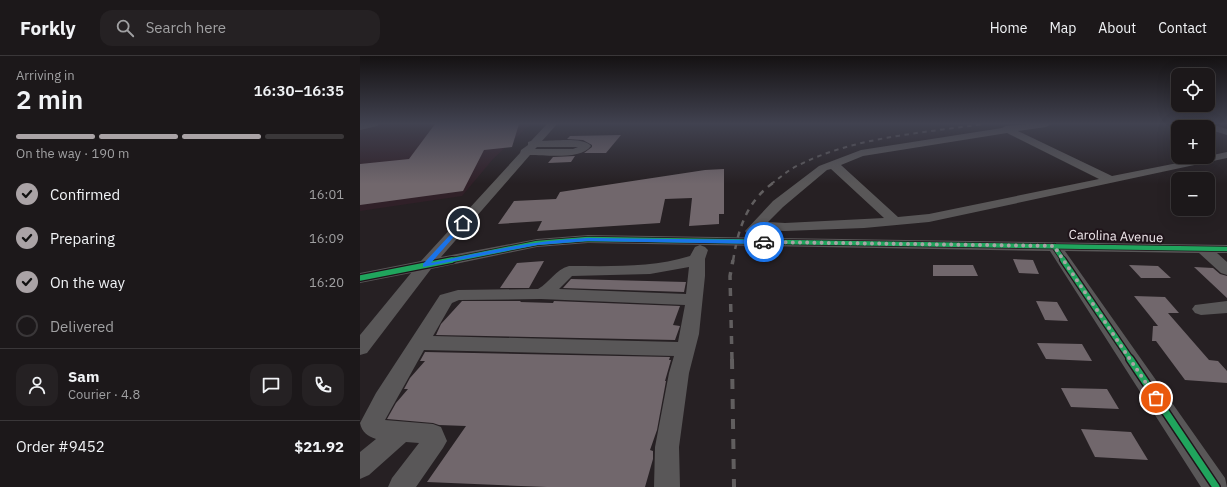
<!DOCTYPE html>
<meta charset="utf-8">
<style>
body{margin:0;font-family:"IBM Plex Sans",sans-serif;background:#252123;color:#f1f3f6;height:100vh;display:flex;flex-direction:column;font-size:15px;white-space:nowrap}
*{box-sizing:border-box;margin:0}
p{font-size:13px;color:#a0a0a2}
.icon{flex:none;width:22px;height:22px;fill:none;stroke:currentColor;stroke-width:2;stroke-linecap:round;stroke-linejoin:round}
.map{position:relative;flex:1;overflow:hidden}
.side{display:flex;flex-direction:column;background:#1c181a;width:360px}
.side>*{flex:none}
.buttons{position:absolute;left:811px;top:12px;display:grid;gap:8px}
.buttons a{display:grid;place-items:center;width:44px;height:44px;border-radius:8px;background:#1c181a;box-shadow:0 4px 16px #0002,0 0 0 1px #3a3739;font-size:20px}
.pin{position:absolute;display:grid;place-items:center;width:34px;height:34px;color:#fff;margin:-17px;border:2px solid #fff;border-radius:50%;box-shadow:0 1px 4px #0007}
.courier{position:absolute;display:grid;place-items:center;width:40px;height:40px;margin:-20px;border:3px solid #1a73e8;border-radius:50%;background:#fff;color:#222;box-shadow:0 1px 5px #0007}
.headline em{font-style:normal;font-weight:600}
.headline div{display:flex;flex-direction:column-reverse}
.headline{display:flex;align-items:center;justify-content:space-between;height:68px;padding:0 16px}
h1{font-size:26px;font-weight:600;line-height:30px}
.bar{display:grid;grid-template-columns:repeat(4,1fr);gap:6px 4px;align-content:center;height:48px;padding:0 16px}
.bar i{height:5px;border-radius:3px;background:#3a3739}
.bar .current{background:#aaa3a6}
.bar p{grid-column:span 4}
.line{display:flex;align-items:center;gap:10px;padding:0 16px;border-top:1px solid #3a3739}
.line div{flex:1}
.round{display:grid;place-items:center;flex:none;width:42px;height:42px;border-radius:12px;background:#252123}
ol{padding:0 16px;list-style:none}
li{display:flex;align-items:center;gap:12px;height:44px}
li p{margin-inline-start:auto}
li .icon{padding:4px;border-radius:50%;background:#aaa3a6;color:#111;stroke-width:4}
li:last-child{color:#a0a0a2}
li i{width:22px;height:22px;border:2px solid #3a3739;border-radius:50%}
header{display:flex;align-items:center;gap:24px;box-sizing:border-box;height:56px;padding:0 20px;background:#1c181a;border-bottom:1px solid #3a3739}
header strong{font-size:19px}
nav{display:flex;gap:22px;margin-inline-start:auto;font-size:14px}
.search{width:280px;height:36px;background:#252123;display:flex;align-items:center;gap:10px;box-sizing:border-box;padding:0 14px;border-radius:12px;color:#a0a0a2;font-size:15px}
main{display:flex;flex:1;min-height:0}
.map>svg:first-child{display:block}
.built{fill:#302028}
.building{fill:#71676c}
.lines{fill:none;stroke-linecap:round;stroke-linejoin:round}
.minor{fill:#595758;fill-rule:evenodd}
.rail-far3{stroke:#615e5f;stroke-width:2;stroke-dasharray:4.5 4.5;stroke-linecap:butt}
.rail-far2{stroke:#615e5f;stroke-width:2.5;stroke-dasharray:6 6;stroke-linecap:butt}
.rail-far1{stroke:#615e5f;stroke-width:3.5;stroke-dasharray:8 8;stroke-linecap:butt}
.rail{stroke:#615e5f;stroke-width:4;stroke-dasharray:10 10;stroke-linecap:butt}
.cycleway-far2-casing{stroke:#1f141a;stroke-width:6}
.cycleway-far1-casing{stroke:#1f141a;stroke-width:8}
.cycleway-casing{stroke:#1f141a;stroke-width:10}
.cycleway-far2{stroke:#20a55d;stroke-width:4.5}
.cycleway-far1{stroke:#20a55d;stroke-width:5.5}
.cycleway{stroke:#20a55d;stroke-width:7}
.route{fill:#1a73e8}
.done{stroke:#aaa3a6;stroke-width:4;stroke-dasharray:0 7.2}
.labels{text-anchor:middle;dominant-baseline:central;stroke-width:4;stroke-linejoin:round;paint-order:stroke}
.street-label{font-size:13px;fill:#f1e9ed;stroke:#1f141a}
</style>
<header>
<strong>Forkly</strong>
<div class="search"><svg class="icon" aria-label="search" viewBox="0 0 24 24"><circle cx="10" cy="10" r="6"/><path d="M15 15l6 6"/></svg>Search here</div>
<nav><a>Home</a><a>Map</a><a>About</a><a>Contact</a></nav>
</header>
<main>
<section class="side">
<div class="headline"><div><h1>2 min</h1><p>Arriving in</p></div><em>16:30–16:35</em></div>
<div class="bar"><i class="current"></i><i class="current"></i><i class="current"></i><i></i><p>On the way · 190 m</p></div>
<ol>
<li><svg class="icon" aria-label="check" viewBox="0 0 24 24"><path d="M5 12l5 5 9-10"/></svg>Confirmed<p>16:01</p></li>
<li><svg class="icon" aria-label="check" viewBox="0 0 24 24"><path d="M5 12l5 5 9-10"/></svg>Preparing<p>16:09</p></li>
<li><svg class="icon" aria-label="check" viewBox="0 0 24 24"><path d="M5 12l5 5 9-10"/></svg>On the way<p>16:20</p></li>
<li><i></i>Delivered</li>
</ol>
<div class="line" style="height:72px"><a class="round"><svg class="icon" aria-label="person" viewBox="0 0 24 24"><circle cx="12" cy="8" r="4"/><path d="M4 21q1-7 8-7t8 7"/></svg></a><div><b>Sam</b><p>Courier · 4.8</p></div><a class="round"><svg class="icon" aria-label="chat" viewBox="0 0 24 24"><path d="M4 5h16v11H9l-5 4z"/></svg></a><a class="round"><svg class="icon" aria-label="phone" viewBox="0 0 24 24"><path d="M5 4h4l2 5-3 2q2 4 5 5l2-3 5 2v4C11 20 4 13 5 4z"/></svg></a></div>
<div class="line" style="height:52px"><div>Order #9452</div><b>$21.92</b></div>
</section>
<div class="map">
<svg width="867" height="431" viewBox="0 0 867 431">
<rect width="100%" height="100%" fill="#262023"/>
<path class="built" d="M 0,68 L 171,68 L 133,103 L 102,140 L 0,155 Z"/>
<path class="building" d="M 75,68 L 159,68 L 152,91 L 124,94 L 103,135 L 0,149 L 0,108 L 49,103 Z
M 261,79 L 246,97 L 224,97 L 232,91 L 232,89 L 223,84 L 207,83 L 210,80 Z
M 215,100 L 211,106 L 188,107 L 193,101 Z
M 364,113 L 364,158 L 359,158 L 359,168 L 329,170 L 332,142 L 305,143 L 300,167 L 177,175 L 182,165 L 138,168 L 154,145 L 196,143 L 200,136 L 345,114 Z
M 653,203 L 673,204 L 679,218 L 659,217 Z
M 184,205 L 169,232 L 140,232 L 157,207 Z
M 573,209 L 613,209 L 618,220 L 573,220 Z
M 769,209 L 798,210 L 811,222 L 781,222 Z
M 834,211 L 853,212 L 860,218 L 867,220 L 867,242 Z
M 211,223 L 326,226 L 324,236 L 203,232 Z
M 774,240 L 805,241 L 819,257 L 808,257 L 849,304 L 858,305 L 867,315 L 867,327 L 825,324 L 796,285 L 792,285 L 793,270 L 798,270 Z
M 102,245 L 161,245 L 160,246 L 193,247 L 194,245 L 320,250 L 313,269 L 320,270 L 315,284 L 76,279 L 81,268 Z
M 676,245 L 697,246 L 708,265 L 685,264 Z
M 677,287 L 722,288 L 732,305 L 686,303 Z
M 65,296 L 310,301 L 309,304 L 311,304 L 305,325 L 306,325 L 297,374 L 290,394 L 293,395 L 293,403 L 285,431 L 187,431 L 67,426 L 106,370 L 79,369 L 73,367 L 27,363 L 36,347 L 48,333 L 44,333 L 50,322 L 65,305 L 60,305 Z
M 701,332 L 747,333 L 759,353 L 711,351 Z
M 721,373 L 771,376 L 788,404 L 735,401 Z"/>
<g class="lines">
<path class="minor" d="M 0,68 L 19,68 L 17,70 L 0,74 Z
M 187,68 L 197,68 L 182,85 C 194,85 224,81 231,90 C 221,104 186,99 170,99 L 81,201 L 177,183 L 228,179 L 867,189 L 867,197 L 857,197 L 867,206 L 867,219 L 861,217 L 839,197 L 705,195 L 865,422 L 867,431 L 841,431 L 690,195 L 228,187 L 177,191 L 71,213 L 7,297 L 0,299 L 0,279 L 51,217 L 0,227 L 0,217 L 61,205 L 160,97 L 161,94 L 168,89 L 168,86 L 171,85 ZM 177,91 L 218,91 L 213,93 L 175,93 Z
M 670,68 L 691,68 L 686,71 L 658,75 L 752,120 L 848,101 L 848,100 L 867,96 L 867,102 L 569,166 L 504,172 L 425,175 L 400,174 C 396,179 393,180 387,178 L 385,175 L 413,145 L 459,110 L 501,94 L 642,72 L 646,70 ZM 647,77 L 739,123 L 569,158 L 538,161 L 481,109 L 503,100 ZM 471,113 L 524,162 L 425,167 L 408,166 L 423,151 L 467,114 Z
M 837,68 L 851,68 L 867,73 L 867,79 L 848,73 L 848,71 L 839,70 Z
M 340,189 L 345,191 L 348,194 L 345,203 L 345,220 L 339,278 L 329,317 L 319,391 L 320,431 L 294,431 L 295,391 L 309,317 L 314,300 L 64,294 L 25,364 L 73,368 L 81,371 L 87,385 L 83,392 L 56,431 L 28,431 L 32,422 L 59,387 L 46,386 L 9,419 L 0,423 L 0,396 L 16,383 C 7,380 2,376 0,367 L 16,337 L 80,239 L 98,234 L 178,233 C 190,226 195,214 209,210 C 250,210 291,212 330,200 L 335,191 ZM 329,211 L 326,238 L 199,233 L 212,220 L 290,218 ZM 181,243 L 325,249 L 318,286 L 73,280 L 92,247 L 99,244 Z
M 867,245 L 867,257 L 841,259 L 835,257 L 832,253 L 835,249 Z"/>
<path class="rail-far3" d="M 411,128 C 420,122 429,113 439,109 C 494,81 563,77 623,68"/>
<path class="rail-far2" d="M 373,205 C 378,174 386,146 413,127"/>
<path class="rail-far1" d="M 372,304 L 370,220 L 373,204"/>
<path class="rail" d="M 372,303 L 374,431"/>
<defs>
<path id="cycleway-far2" d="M 694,190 L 704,205
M 87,205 L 177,187 L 228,183 L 867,193"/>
<path id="cycleway-far1" d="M 703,204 L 771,304
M 0,222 L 92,204"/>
<path id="cycleway" d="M 770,303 L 856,431"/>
</defs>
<use href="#cycleway-far2" class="cycleway-far2-casing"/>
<use href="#cycleway-far1" class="cycleway-far1-casing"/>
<use href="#cycleway" class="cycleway-casing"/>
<use href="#cycleway-far2" class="cycleway-far2"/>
<use href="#cycleway-far1" class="cycleway-far1"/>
<use href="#cycleway" class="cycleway"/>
</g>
<linearGradient id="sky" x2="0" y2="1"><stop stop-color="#151213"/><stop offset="0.53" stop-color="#414250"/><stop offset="1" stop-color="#414250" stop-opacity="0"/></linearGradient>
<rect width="867" height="128" fill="url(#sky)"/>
<path class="route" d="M 103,165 L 105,166 L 105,168 L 71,207 C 123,196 174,184 228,182 L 404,184 L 407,186 L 404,188 L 228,185 L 177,189 L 63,211 L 63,208 Z"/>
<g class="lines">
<path class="done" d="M 404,186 L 694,190 L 796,342"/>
</g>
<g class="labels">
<g class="street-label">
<text transform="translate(756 180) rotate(2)">Carolina Avenue</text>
</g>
</g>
</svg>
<div class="buttons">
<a><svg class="icon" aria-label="locate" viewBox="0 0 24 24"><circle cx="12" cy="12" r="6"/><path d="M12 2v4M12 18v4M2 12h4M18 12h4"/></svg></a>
<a>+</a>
<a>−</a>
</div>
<div class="pin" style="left:796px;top:342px;background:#ea580c"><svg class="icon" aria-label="bag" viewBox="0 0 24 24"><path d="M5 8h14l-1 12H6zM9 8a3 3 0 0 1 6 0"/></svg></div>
<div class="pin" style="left:103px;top:167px;background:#1f2937"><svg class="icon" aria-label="home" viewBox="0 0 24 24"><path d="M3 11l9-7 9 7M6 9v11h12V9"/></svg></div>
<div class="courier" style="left:404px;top:186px"><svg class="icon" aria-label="car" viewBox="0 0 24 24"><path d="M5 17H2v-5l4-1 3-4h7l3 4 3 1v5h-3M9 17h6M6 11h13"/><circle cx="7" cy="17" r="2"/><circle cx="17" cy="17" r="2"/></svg></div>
</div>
</main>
